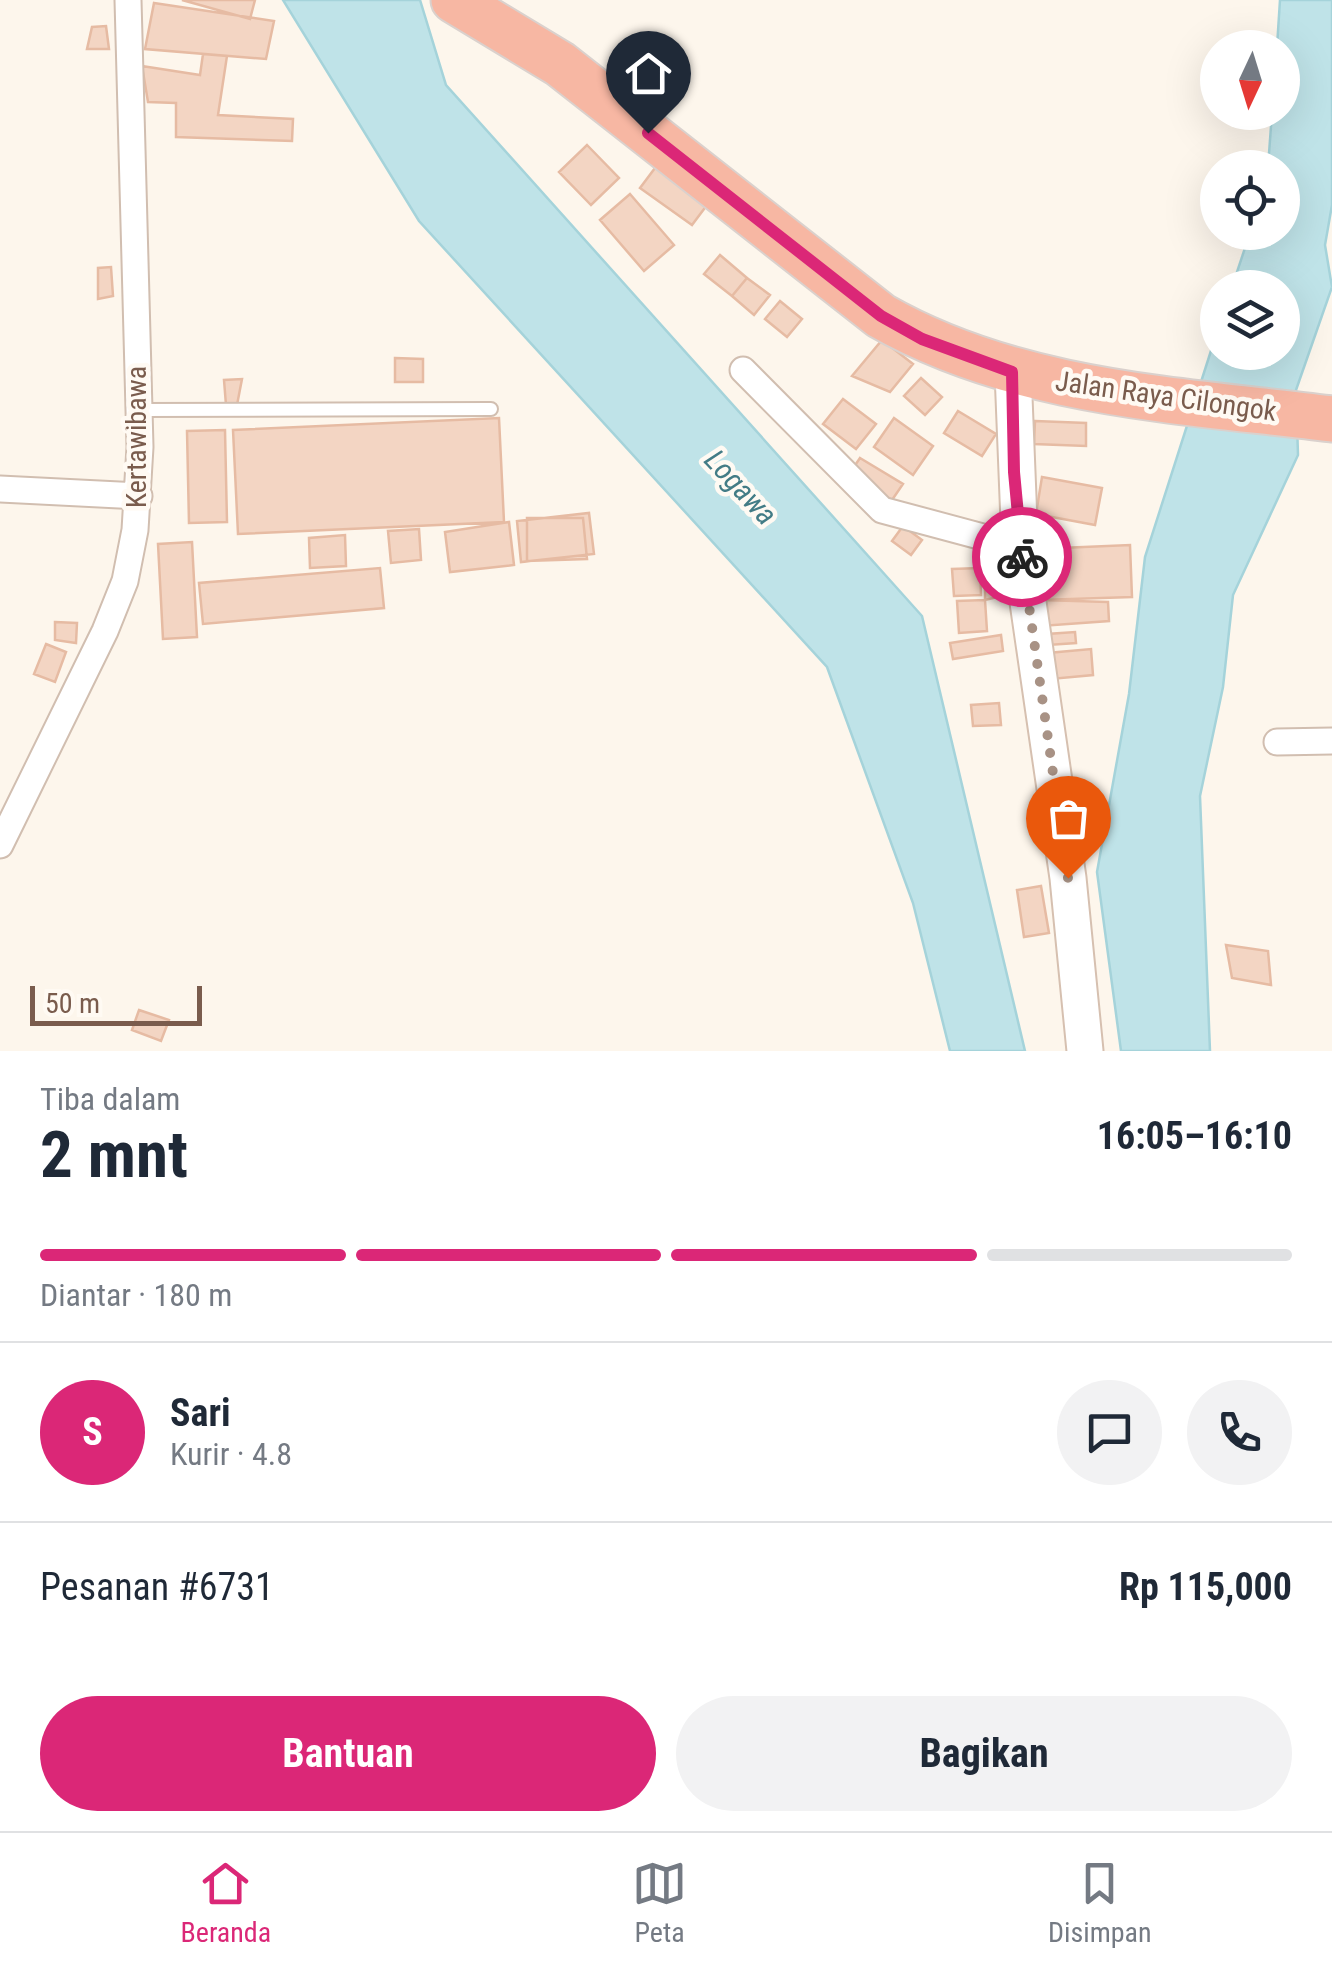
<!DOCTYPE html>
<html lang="id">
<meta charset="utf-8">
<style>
body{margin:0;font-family:"Roboto Condensed",sans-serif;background:#f2f2f3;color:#1f2937;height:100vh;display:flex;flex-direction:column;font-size:38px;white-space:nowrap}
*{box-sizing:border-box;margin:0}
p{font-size:32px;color:#747a83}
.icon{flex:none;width:55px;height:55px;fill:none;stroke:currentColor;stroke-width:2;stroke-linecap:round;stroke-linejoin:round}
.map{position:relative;height:1051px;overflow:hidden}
.panel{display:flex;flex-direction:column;background:#fff;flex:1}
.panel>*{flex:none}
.needle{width:65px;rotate:184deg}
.tools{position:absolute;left:1200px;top:30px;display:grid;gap:20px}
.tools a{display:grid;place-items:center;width:100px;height:100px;border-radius:50%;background:#fff;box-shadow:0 10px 40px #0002;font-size:50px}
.scale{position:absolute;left:30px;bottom:25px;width:172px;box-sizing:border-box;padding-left:10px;border:5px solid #7a5c4d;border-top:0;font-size:28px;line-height:35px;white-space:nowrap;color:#7a5c4d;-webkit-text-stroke:8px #fffaf3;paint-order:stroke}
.pin{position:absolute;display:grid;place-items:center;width:85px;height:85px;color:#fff;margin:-102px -42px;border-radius:50% 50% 50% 0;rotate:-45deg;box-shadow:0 0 10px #0007}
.pin .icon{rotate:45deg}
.courier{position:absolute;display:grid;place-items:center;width:100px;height:100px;margin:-50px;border:8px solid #db2777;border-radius:50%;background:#fff;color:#222;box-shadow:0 2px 12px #0007}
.headline em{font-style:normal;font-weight:700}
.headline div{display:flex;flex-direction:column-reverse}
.headline{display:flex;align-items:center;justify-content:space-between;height:170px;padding:0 40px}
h1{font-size:65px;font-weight:700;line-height:75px}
.bar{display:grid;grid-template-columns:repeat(4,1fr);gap:15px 10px;align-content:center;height:120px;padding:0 40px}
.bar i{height:12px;border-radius:8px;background:#e0e1e3}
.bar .selected{background:#db2777}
.bar p{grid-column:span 4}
.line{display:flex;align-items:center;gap:25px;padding:0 40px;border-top:2px solid #e0e1e3}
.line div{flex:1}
.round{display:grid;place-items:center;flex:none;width:105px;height:105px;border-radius:52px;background:#f2f2f3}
.action{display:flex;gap:20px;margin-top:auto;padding:20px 40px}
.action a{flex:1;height:115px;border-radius:60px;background:#db2777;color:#fff;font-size:40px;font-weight:700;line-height:115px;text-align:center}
.action a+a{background:#f2f2f3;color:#1f2937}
.tabs{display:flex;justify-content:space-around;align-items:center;height:140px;border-top:2px solid #e0e1e3;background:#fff;font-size:28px;color:#747a83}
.tabs a{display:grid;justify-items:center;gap:5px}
.tabs .selected{color:#db2777}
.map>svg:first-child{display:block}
.water{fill:#bfe3e8;stroke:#a5d3da;stroke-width:2.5}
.building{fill:#f3d5c3;stroke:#e6bba3;stroke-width:2.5}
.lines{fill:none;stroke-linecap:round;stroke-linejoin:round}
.lane-casing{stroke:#d1beb0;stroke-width:16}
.street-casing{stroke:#d1beb0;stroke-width:29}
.secondary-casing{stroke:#d6c0b0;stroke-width:39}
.highway-casing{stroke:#dad1cd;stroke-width:49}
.lane{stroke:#fff;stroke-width:12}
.street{stroke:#fff;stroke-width:25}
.secondary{stroke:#fff;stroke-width:35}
.highway{stroke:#f7b7a3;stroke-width:45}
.done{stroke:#a89285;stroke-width:10;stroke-dasharray:0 18}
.route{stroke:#db2777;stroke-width:12}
.labels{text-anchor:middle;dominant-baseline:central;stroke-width:9;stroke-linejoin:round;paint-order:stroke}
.street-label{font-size:28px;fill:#7a5c4d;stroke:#fffaf3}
.water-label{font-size:30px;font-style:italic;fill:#437c86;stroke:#fffaf3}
</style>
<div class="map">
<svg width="1332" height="1051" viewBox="0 0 1332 1051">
<rect width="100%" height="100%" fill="#fdf6ec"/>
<path class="water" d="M 283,0 L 420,0 L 446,85 L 922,616 L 1025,1051 L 950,1051 L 913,903 L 827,667 L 419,221 Z
M 1280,0 L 1332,0 L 1332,205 L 1325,245 L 1332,287 L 1296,390 L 1298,455 L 1233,595 L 1223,687 L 1200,796 L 1210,1051 L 1121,1051 L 1097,872 L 1129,694 L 1145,557 L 1217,332 L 1218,352 L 1282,352 L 1282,288 L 1232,287 L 1250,233 L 1282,232 L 1282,168 L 1268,167 L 1272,113 L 1282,112 L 1282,48 L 1277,47 Z"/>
<path class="building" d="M 182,0 L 255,0 L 250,19 Z
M 154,3 L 274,21 L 266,59 L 145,49 Z
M 106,26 L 109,49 L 87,49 L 92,27 Z
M 203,54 L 227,56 L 218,115 L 293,119 L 292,141 L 176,137 L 176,103 L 148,102 L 142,66 L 200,75 Z
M 587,145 L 619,178 L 591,205 L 559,172 Z
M 658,164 L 710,201 L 692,225 L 640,188 Z
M 630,194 L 674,245 L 644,271 L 600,220 Z
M 720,255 L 747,278 L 732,296 L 704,274 Z
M 111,267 L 113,296 L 98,299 L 98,268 Z
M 747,278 L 770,295 L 754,315 L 732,296 Z
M 780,301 L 802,319 L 787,337 L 765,319 Z
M 882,340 L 913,364 L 890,392 L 852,376 Z
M 395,358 L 423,359 L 423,382 L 395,382 Z
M 921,378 L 942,397 L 925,415 L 904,396 Z
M 242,379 L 237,405 L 226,405 L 224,380 Z
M 843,399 L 876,424 L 856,449 L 823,424 Z
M 958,411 L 996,434 L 982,456 L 944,433 Z
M 499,418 L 504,522 L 238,534 L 233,430 Z
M 894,418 L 933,446 L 913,475 L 874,447 Z
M 1035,421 L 1086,423 L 1086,446 L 1034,444 Z
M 225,430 L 227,522 L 189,523 L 187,431 Z
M 860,458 L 903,484 L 892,500 L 849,474 Z
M 1042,477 L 1102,488 L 1095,525 L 1036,514 Z
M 589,513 L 594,554 L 521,562 L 517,521 Z
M 527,518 L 583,518 L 587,559 L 527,561 Z
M 509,522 L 514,565 L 450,572 L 445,532 Z
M 903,526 L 922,540 L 911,555 L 892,541 Z
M 419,529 L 421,560 L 391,563 L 388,531 Z
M 345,535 L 346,566 L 310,568 L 309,538 Z
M 192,542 L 197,637 L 163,639 L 158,544 Z
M 1130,545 L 1132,597 L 1040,600 L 1037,549 Z
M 1001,563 L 1002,596 L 985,600 L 985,564 Z
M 380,568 L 384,608 L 203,624 L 199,583 Z
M 980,568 L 981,595 L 954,596 L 952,569 Z
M 985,600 L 987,631 L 959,633 L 957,601 Z
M 1040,600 L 1108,602 L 1109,621 L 1041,626 Z
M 55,622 L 77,623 L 76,643 L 55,640 Z
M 1075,632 L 1076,643 L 1048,645 L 1047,634 Z
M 1001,635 L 1003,651 L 953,659 L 950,643 Z
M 46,644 L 66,652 L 55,682 L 34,674 Z
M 1091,649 L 1093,675 L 1051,679 L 1048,653 Z
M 999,703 L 1001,725 L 973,726 L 971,705 Z
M 1041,886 L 1049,933 L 1024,937 L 1017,890 Z
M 1226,945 L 1268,951 L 1271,985 L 1232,978 Z
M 139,1010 L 169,1020 L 161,1041 L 132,1030 Z"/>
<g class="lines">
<defs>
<path id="lane" d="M 139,410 L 491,409"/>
<path id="street" d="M 743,370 L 882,510 L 1020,547
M 0,489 L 139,496
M 1277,742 L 1332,741
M 0,845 L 105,631 L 125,581 L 135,530 L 140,447 L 128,0"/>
<path id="secondary" d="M 1013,372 L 1020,547 L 1068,878 L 1085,1051"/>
<path id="highway" d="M 454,0 L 560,64 L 881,316 C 1018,394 1179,400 1332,419"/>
</defs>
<use href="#lane" class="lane-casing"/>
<use href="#street" class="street-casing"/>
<use href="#secondary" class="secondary-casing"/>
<use href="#highway" class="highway-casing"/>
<use href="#lane" class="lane"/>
<use href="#street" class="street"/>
<use href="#secondary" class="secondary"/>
<use href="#highway" class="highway"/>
</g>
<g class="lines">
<path class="done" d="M 1022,557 L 1068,878"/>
<path class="route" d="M 648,133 L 881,316 L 922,339 L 1012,372 L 1014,472 L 1022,557"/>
</g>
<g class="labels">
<g class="street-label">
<text transform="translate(1166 396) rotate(8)">Jalan Raya Cilongok</text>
<text transform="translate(136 437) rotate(-90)">Kertawibawa</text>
</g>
<g class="water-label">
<text transform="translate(741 487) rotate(47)">Logawa</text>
</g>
</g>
</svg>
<div class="tools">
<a><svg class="needle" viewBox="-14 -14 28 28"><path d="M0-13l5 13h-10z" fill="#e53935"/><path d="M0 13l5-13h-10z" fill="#747a83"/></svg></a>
<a><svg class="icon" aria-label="locate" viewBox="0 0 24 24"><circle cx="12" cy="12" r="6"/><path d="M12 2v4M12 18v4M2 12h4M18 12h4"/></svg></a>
<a><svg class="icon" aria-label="layers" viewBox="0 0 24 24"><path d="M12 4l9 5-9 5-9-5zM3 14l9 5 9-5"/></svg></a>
</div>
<div class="scale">50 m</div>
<div class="pin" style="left:1068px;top:878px;background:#ea580c"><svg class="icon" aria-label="bag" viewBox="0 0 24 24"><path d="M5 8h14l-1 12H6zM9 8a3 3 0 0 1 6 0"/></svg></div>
<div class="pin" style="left:648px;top:133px;background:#1f2937"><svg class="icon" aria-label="home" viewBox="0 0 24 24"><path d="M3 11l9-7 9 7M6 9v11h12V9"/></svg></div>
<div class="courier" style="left:1022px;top:557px"><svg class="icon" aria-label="bike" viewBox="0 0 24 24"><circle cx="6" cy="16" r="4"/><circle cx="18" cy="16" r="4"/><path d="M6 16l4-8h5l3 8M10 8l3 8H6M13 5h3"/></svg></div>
</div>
<section class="panel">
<div class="headline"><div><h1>2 mnt</h1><p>Tiba dalam</p></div><em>16:05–16:10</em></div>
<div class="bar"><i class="selected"></i><i class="selected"></i><i class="selected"></i><i></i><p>Diantar · 180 m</p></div>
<div class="line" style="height:180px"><b class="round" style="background:#db2777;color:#fff">S</b><div><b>Sari</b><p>Kurir · 4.8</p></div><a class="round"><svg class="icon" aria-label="chat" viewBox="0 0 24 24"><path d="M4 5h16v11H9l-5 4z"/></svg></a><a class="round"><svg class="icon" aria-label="phone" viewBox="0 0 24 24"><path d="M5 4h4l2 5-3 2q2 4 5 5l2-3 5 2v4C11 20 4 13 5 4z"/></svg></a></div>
<div class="line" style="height:130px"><div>Pesanan #6731</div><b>Rp 115,000</b></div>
<div class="action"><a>Bantuan</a><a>Bagikan</a></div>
</section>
<nav class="tabs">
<a class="selected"><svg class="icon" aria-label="home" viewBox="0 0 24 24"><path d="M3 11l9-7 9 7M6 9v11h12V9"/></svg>Beranda</a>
<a><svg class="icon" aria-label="map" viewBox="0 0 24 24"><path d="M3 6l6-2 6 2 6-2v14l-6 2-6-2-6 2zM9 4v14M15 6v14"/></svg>Peta</a>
<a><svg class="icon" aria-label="saved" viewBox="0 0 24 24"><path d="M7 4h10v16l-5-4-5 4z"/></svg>Disimpan</a>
</nav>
